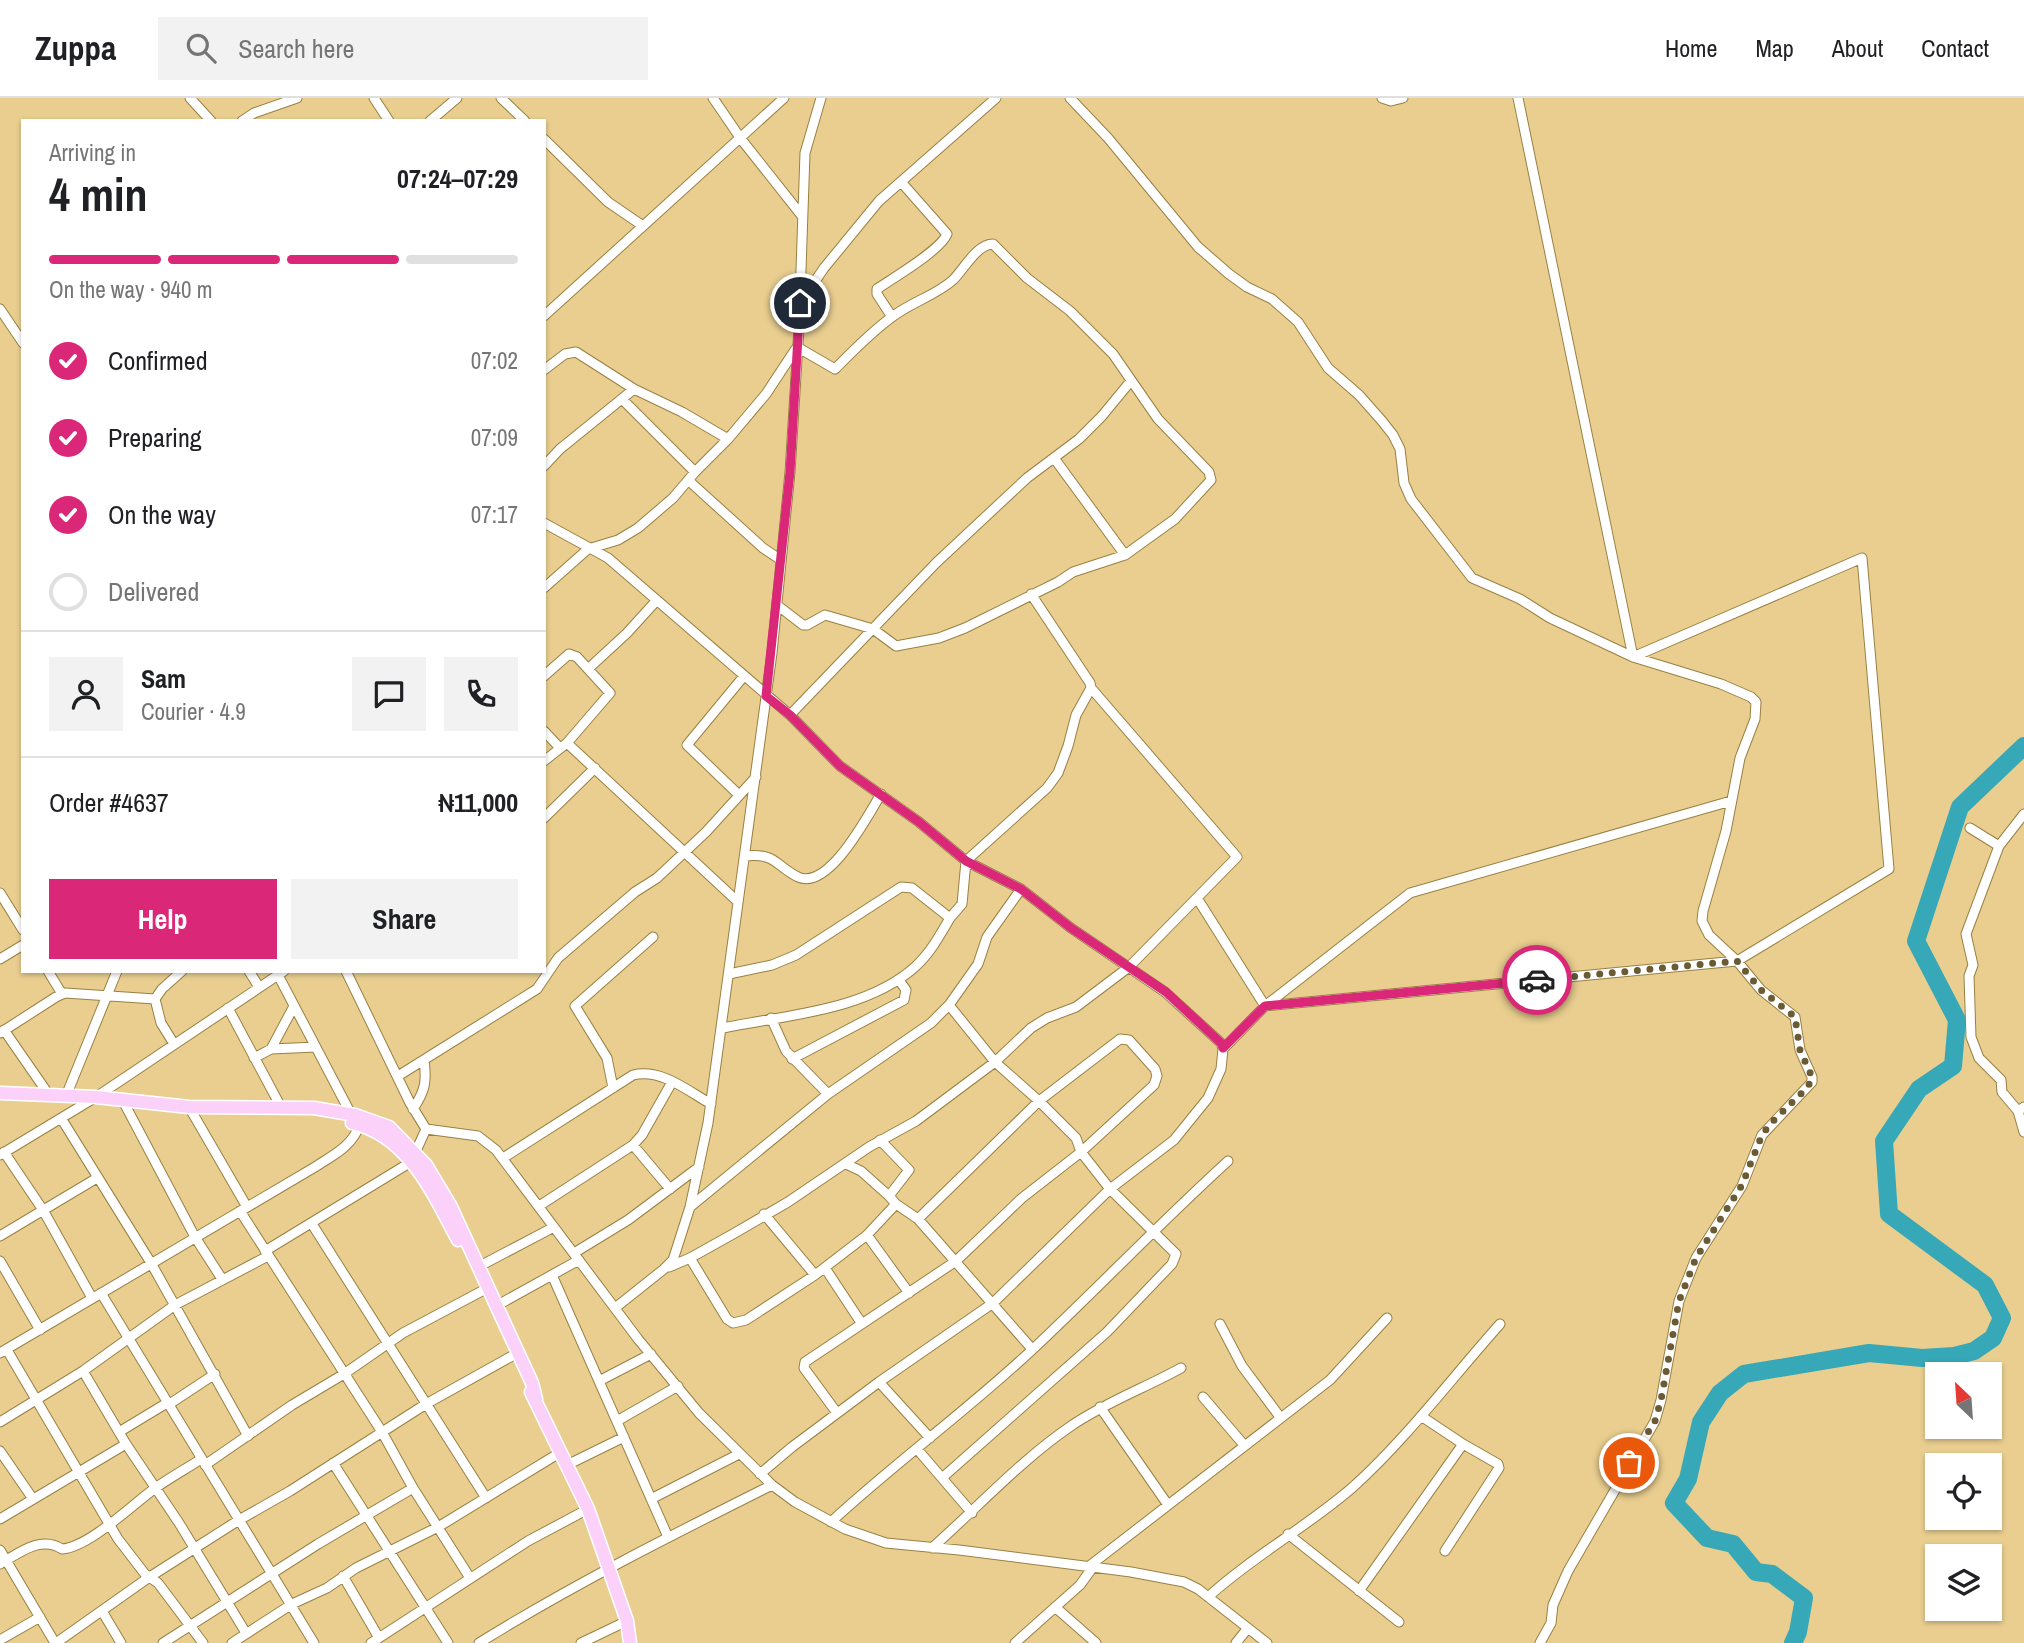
<!DOCTYPE html>
<meta charset="utf-8">
<style>
body{margin:0;font-family:"Archivo Narrow",sans-serif;background:#f2f2f2;color:#202124;height:100vh;display:flex;flex-direction:column;font-size:26px;white-space:nowrap}
*{box-sizing:border-box;margin:0}
p{font-size:23px;color:#757577}
.icon{flex:none;width:38px;height:38px;fill:none;stroke:currentColor;stroke-width:2;stroke-linecap:round;stroke-linejoin:round}
.map{position:relative;flex:1;overflow:hidden}
.drawer{position:absolute;left:21px;top:21px;width:525px;height:854px;display:flex;flex-direction:column;background:#fff;border-radius:0px;box-shadow:0 2px 5px #0004}
.drawer>*{flex:none}
.needle{width:46px;rotate:335deg}
.fabs{position:absolute;left:1925px;top:1264px;display:grid;gap:14px}
.fabs a{display:grid;place-items:center;width:77px;height:77px;border-radius:0px;background:#fff;box-shadow:0 2px 5px #0004;font-size:35px}
.pin{position:absolute;display:grid;place-items:center;width:60px;height:60px;color:#fff;margin:-30px;border:4px solid #fff;border-radius:50%;box-shadow:0 2px 7px #0007}
.courier{position:absolute;display:grid;place-items:center;width:70px;height:70px;margin:-35px;border:5px solid #db2777;border-radius:50%;background:#fff;color:#222;box-shadow:0 2px 9px #0007}
.overview em{font-style:normal;font-weight:700}
.overview div{display:flex;flex-direction:column-reverse}
.overview{display:flex;align-items:center;justify-content:space-between;height:119px;padding:0 28px}
h1{font-size:46px;font-weight:700;line-height:52px}
.bar{display:grid;grid-template-columns:repeat(4,1fr);gap:10px 7px;align-content:center;height:84px;padding:0 28px}
.bar i{height:9px;border-radius:5px;background:#e0e0e0}
.bar .selected{background:#db2777}
.bar p{grid-column:span 4}
.line{display:flex;align-items:center;gap:18px;padding:0 28px;border-top:2px solid #e0e0e0}
.line div{flex:1}
.round{display:grid;place-items:center;flex:none;width:74px;height:74px;border-radius:0px;background:#f2f2f2}
ol{padding:0 28px;list-style:none}
li{display:flex;align-items:center;gap:21px;height:77px}
li p{margin-inline-start:auto}
li .icon{padding:7px;border-radius:50%;background:#db2777;color:#fff;stroke-width:4}
li:last-child{color:#757577}
li i{width:38px;height:38px;border:4px solid #e0e0e0;border-radius:50%}
.cta{display:flex;gap:14px;margin-top:auto;padding:14px 28px}
.cta a{flex:1;height:80px;border-radius:0px;background:#db2777;color:#fff;font-size:28px;font-weight:700;line-height:80px;text-align:center}
.cta a+a{background:#f2f2f2;color:#202124}
header{display:flex;align-items:center;gap:42px;box-sizing:border-box;height:98px;padding:0 35px;background:#fff;border-bottom:2px solid #e0e0e0}
header strong{font-size:33px}
nav{display:flex;gap:38px;margin-inline-start:auto;font-size:24px}
.search{width:490px;height:63px;background:#f2f2f2;display:flex;align-items:center;gap:18px;box-sizing:border-box;padding:0 24px;border-radius:0px;color:#757577;font-size:26px}
.map>svg:first-child{display:block}
.lines{fill:none;stroke-linecap:round;stroke-linejoin:round}
.river{stroke:#37a8b7;stroke-width:18}
.minor-casing{stroke:#998043;stroke-width:11}
.major-casing{stroke:#fff;stroke-width:15}
.minor{stroke:#fff;stroke-width:9}
.major{stroke:#fbd1fa;stroke-width:12}
.done{stroke:#6b5b35;stroke-width:7;stroke-dasharray:0 12.6}
.route{stroke:#db2777;stroke-width:9}
</style>
<header>
<strong>Zuppa</strong>
<div class="search"><svg class="icon" aria-label="search" viewBox="0 0 24 24"><circle cx="10" cy="10" r="6"/><path d="M15 15l6 6"/></svg>Search here</div>
<nav><a>Home</a><a>Map</a><a>About</a><a>Contact</a></nav>
</header>
<div class="map">
<svg width="2024" height="1545" viewBox="0 0 2024 1545">
<rect width="100%" height="100%" fill="#e9ce8f"/>
<g class="lines">
<path class="river" d="M 1793,1545 L 1798,1534 L 1804,1500 L 1772,1476 L 1756,1474 L 1733,1446 L 1707,1440 L 1674,1405 L 1688,1381 L 1701,1324 L 1720,1295 L 1744,1276 L 1869,1255 L 1922,1260 L 1954,1258 L 1974,1253 L 1993,1240 L 2002,1220 L 1985,1187 L 1889,1116 L 1884,1043 L 1919,991 L 1953,968 L 1957,922 L 1916,843 L 1960,709 L 2024,648"/>
<defs>
<path id="minor" d="M 190,0 L 211,23
M 374,0 L 389,23
M 501,0 L 525,23
M 713,0 L 741,41 L 802,118
M 1070,0 L 1108,40 L 1198,149 L 1229,176 L 1247,189 L 1272,201 L 1298,224 L 1328,270 L 1359,297 L 1382,323 L 1393,337 L 1400,351 L 1404,385 L 1411,401 L 1472,480 L 1520,501 L 1550,520 L 1633,559 L 1721,586 L 1751,599 L 1756,604 L 1755,621 L 1740,660 L 1726,733 L 1703,813 L 1702,823 L 1709,837 L 1737,863 L 1761,892 L 1795,919 L 1800,952 L 1812,979 L 1812,984 L 1762,1037 L 1742,1088 L 1696,1160 L 1679,1203 L 1661,1302 L 1655,1323 L 1568,1473 L 1553,1507 L 1551,1525 L 1540,1545
M 1382,0 L 1391,3 L 1403,0
M 242,23 L 254,15 L 297,0
M 430,23 L 457,0
M 544,41 L 608,104 L 643,128
M 801,204 L 824,170 L 879,103 L 996,0
M 0,211 L 23,245
M 544,218 L 784,0
M 892,219 L 877,196 L 877,191 C 893,180 941,152 947,136 L 902,85
M 544,272 L 565,256 L 576,254 L 634,291
M 623,302 L 695,374
M 1054,360 L 1125,457
M 544,368 L 560,351 L 634,291 L 682,314 L 728,341 L 730,338
M 688,382 L 763,450 L 781,462
M 544,425 L 608,460 L 790,617 L 840,668 L 919,724 L 966,763 L 1021,791 L 1071,830 L 1165,894 L 1221,945 L 1223,951 L 1221,971 L 1208,1000 L 1174,1042 L 1110,1091 L 993,1205 L 879,1284 L 792,1349 L 760,1376
M 544,490 L 588,451 L 618,442 L 638,430 L 673,400 L 695,374 L 728,341 L 766,296 L 795,252
M 777,507 L 803,527 L 807,527 L 825,517 L 873,531 L 896,548 L 939,540 L 965,530 L 1058,484 L 1073,474 L 1125,457 L 1175,421 L 1211,382 L 1209,374 L 1158,321 L 1113,256 L 1070,213 L 1027,180 L 993,146 C 977,146 964,171 953,182 C 935,198 911,204 892,219 C 871,234 853,253 835,271 L 797,249
M 588,571 L 627,535 L 657,502
M 544,578 L 569,556 L 577,559 L 610,595 L 567,645 L 544,663
M 790,617 L 936,465 L 1027,380 L 1079,341 L 1102,318 L 1130,284
M 544,633 L 560,650
M 567,645 L 737,803
M 739,697 L 687,647 L 744,578
M 544,720 L 595,670
M 1970,730 L 1999,748 L 1966,836 L 1973,867 L 1969,878 L 1971,939 L 1979,960 L 2001,982 L 2002,994 L 2018,1013
M 1999,748 L 2024,716
M 745,758 C 777,755 774,767 798,779 C 829,793 868,717 881,696
M 0,795 L 23,832
M 1197,800 L 1265,908 L 1737,863 L 1889,771 L 1862,460 L 1633,559 L 1518,0
M 0,861 L 23,847
M 48,873 L 62,896
M 249,873 L 259,889
M 346,873 L 410,1005 L 426,1031
M 729,876 L 772,867 L 796,857 L 901,789 L 912,790 L 950,820 L 962,806 L 966,763 L 1047,690 L 1058,675 L 1068,648 L 1076,617 L 1091,590
M 278,877 L 351,1016
M 228,910 L 282,1011
M 771,920 L 786,953 L 828,996
M 723,930 C 785,917 867,913 916,868 C 931,854 940,837 950,820
M 4,932 L 49,997
M 0,935 L 56,899 L 65,895 L 155,901
M 174,946 L 161,925 L 155,901 L 162,891 L 182,873
M 271,951 L 294,908
M 1223,951 L 1265,908 L 1410,795 L 1731,703
M 254,960 L 271,951 L 316,949
M 792,961 L 904,902 L 906,892 L 899,882
M 398,978 L 537,891 L 558,860 L 635,794 L 657,780 L 706,734 L 756,679
M 613,990 L 607,960 L 575,908 L 653,839
M 66,998 L 117,873
M 123,1003 L 195,1139 L 222,1181
M 189,1009 L 247,1109
M 2024,1009 L 2018,1013 L 2024,1034
M 413,1011 C 425,993 427,984 424,962
M 61,1020 L 151,1165 L 248,1338
M 880,1042 L 909,1072 L 889,1098 L 896,1106 L 918,1121 L 1032,1251
M 633,1047 L 670,1091
M 4,1054 L 43,1112 L 92,1200
M 0,1057 L 96,999 L 284,873
M 503,1060 L 633,977 C 661,970 688,993 711,1006
M 846,1066 L 861,1073 L 889,1098
M 539,1108 L 633,1047 L 642,1037 L 672,984
M 690,1109 L 828,996 L 931,925 L 949,907 L 978,866 L 987,839 L 1021,791
M 240,1113 L 382,1334 L 413,1390 L 470,1480
M 764,1116 L 815,1177 L 867,1137 L 896,1106
M 312,1126 L 486,1400
M 867,1137 L 909,1195
M 0,1138 L 97,1080
M 265,1153 L 411,1064 L 426,1031 L 478,1038 L 496,1052 L 638,1241 L 699,1315 L 772,1387 L 795,1404 L 845,1431 L 886,1445 L 959,1452 L 1131,1474 L 1184,1484 L 1198,1491 L 1267,1545
M 574,1155 L 628,1122 L 699,1069
M 690,1160 L 727,1221 L 733,1225 L 746,1222 L 815,1177
M 0,1163 L 40,1232
M 478,1169 L 554,1129
M 669,1169 L 690,1160 L 733,1136 L 788,1104 L 869,1049 L 916,1023 L 995,964 L 1031,930 L 1047,920 L 1076,909 L 1129,869 L 1237,759 L 1091,590 L 1090,585 L 1031,496
M 825,1170 L 862,1226
M 552,1177 L 668,1439
M 101,1195 L 314,1545
M 496,1208 L 579,1162
M 615,1210 L 664,1171 L 673,1162 L 690,1109 L 708,1025 L 772,555 L 790,374 L 799,230 L 805,55 L 821,0
M 1220,1226 L 1242,1268 L 1280,1319
M 7,1252 L 118,1441 L 145,1476 L 158,1485 L 203,1545
M 0,1255 L 315,1069 C 333,1057 352,1049 360,1026
M 83,1273 L 126,1346 L 179,1425 L 246,1535
M 599,1283 L 651,1256
M 879,1284 L 930,1340
M 1203,1299 L 1244,1347
M 168,1307 L 215,1276
M 1100,1309 L 1168,1407
M 837,1315 L 804,1270 L 805,1264 L 956,1163 L 1022,1100 L 1081,1054 L 1154,987 L 1157,978 L 1155,971 L 1129,942 L 1120,941 L 1039,1003 L 918,1121
M 617,1323 L 678,1288
M 0,1324 L 83,1273 L 175,1207 L 268,1158
M 119,1334 L 167,1305
M 917,1351 L 972,1415
M 0,1353 L 33,1401
M 333,1365 L 448,1545
M 205,1367 L 292,1307 L 344,1276 L 403,1235 L 482,1193
M 567,1367 L 624,1339
M 942,1380 L 1107,1234 L 1172,1166 L 1176,1156 L 1110,1091 L 1081,1054 L 1076,1040 L 1039,1003 L 995,964 L 949,907
M 651,1401 L 739,1356
M 0,1421 L 126,1346
M 831,1424 C 896,1364 968,1312 1033,1251 C 1099,1189 1161,1124 1228,1063
M 1288,1436 L 1399,1524
M 932,1450 C 978,1409 1021,1362 1071,1328 C 1106,1304 1145,1290 1181,1270
M 0,1452 L 55,1545
M 1445,1453 L 1499,1370 L 1498,1366 L 1463,1346
M 0,1466 C 19,1455 41,1437 62,1451 C 89,1449 132,1407 154,1391 C 169,1380 186,1371 201,1361
M 1088,1469 L 1330,1282 L 1387,1220
M 343,1478 L 379,1540
M 1359,1493 L 1463,1346 L 1421,1318
M 1208,1499 C 1253,1458 1307,1429 1353,1389 C 1407,1340 1451,1281 1500,1226
M 1055,1509 L 1096,1545
M 102,1513 L 121,1545
M 0,1542 L 40,1519
M 56,1545 L 148,1480 L 239,1422 L 290,1393 L 426,1306 L 512,1258
M 163,1545 L 318,1446 L 413,1390
M 232,1545 L 292,1506 L 327,1490 L 356,1470 L 438,1429 L 561,1354
M 371,1545 L 528,1443 L 588,1411
M 479,1545 C 574,1486 672,1437 772,1387
M 581,1545 L 627,1523
M 1015,1545 L 1080,1487 L 1093,1469
M 1236,1545 L 1248,1530"/>
<path id="major" d="M 0,995 L 96,999 L 189,1009 L 314,1010 L 355,1017 L 389,1029 L 426,1067 L 450,1107 L 532,1285 L 536,1301
M 352,1025 C 409,1038 433,1096 458,1142
M 531,1294 L 588,1411 L 627,1523 L 630,1545"/>
</defs>
<use href="#minor" class="minor-casing"/>
<use href="#major" class="major-casing"/>
<use href="#minor" class="minor"/>
<use href="#major" class="major"/>
</g>
<g class="lines">
<path class="done" d="M 1537,882 L 1737,863 L 1761,892 L 1795,919 L 1800,952 L 1812,979 L 1808,989 L 1771,1025 L 1762,1037 L 1742,1087 L 1696,1160 L 1679,1203 L 1661,1302 L 1655,1323 L 1629,1365"/>
<path class="route" d="M 800,205 L 790,374 L 766,598 L 790,617 L 840,668 L 919,724 L 966,763 L 1021,791 L 1071,830 L 1166,894 L 1221,945 L 1223,950 L 1265,908 L 1537,882"/>
</g>
</svg>
<div class="fabs">
<a><svg class="needle" viewBox="-14 -14 28 28"><path d="M0-13l5 13h-10z" fill="#e53935"/><path d="M0 13l5-13h-10z" fill="#757577"/></svg></a>
<a><svg class="icon" aria-label="locate" viewBox="0 0 24 24"><circle cx="12" cy="12" r="6"/><path d="M12 2v4M12 18v4M2 12h4M18 12h4"/></svg></a>
<a><svg class="icon" aria-label="layers" viewBox="0 0 24 24"><path d="M12 4l9 5-9 5-9-5zM3 14l9 5 9-5"/></svg></a>
</div>
<div class="pin" style="left:1629px;top:1365px;background:#ea580c"><svg class="icon" aria-label="bag" viewBox="0 0 24 24"><path d="M5 8h14l-1 12H6zM9 8a3 3 0 0 1 6 0"/></svg></div>
<div class="pin" style="left:800px;top:205px;background:#1f2937"><svg class="icon" aria-label="home" viewBox="0 0 24 24"><path d="M3 11l9-7 9 7M6 9v11h12V9"/></svg></div>
<div class="courier" style="left:1537px;top:882px"><svg class="icon" aria-label="car" viewBox="0 0 24 24"><path d="M5 17H2v-5l4-1 3-4h7l3 4 3 1v5h-3M9 17h6M6 11h13"/><circle cx="7" cy="17" r="2"/><circle cx="17" cy="17" r="2"/></svg></div>
<section class="drawer">
<div class="overview"><div><h1>4 min</h1><p>Arriving in</p></div><em>07:24–07:29</em></div>
<div class="bar"><i class="selected"></i><i class="selected"></i><i class="selected"></i><i></i><p>On the way · 940 m</p></div>
<ol>
<li><svg class="icon" aria-label="check" viewBox="0 0 24 24"><path d="M5 12l5 5 9-10"/></svg>Confirmed<p>07:02</p></li>
<li><svg class="icon" aria-label="check" viewBox="0 0 24 24"><path d="M5 12l5 5 9-10"/></svg>Preparing<p>07:09</p></li>
<li><svg class="icon" aria-label="check" viewBox="0 0 24 24"><path d="M5 12l5 5 9-10"/></svg>On the way<p>07:17</p></li>
<li><i></i>Delivered</li>
</ol>
<div class="line" style="height:126px"><a class="round"><svg class="icon" aria-label="person" viewBox="0 0 24 24"><circle cx="12" cy="8" r="4"/><path d="M4 21q1-7 8-7t8 7"/></svg></a><div><b>Sam</b><p>Courier · 4.9</p></div><a class="round"><svg class="icon" aria-label="chat" viewBox="0 0 24 24"><path d="M4 5h16v11H9l-5 4z"/></svg></a><a class="round"><svg class="icon" aria-label="phone" viewBox="0 0 24 24"><path d="M5 4h4l2 5-3 2q2 4 5 5l2-3 5 2v4C11 20 4 13 5 4z"/></svg></a></div>
<div class="line" style="height:91px"><div>Order #4637</div><b>₦11,000</b></div>
<div class="cta"><a>Help</a><a>Share</a></div>
</section>
</div>
